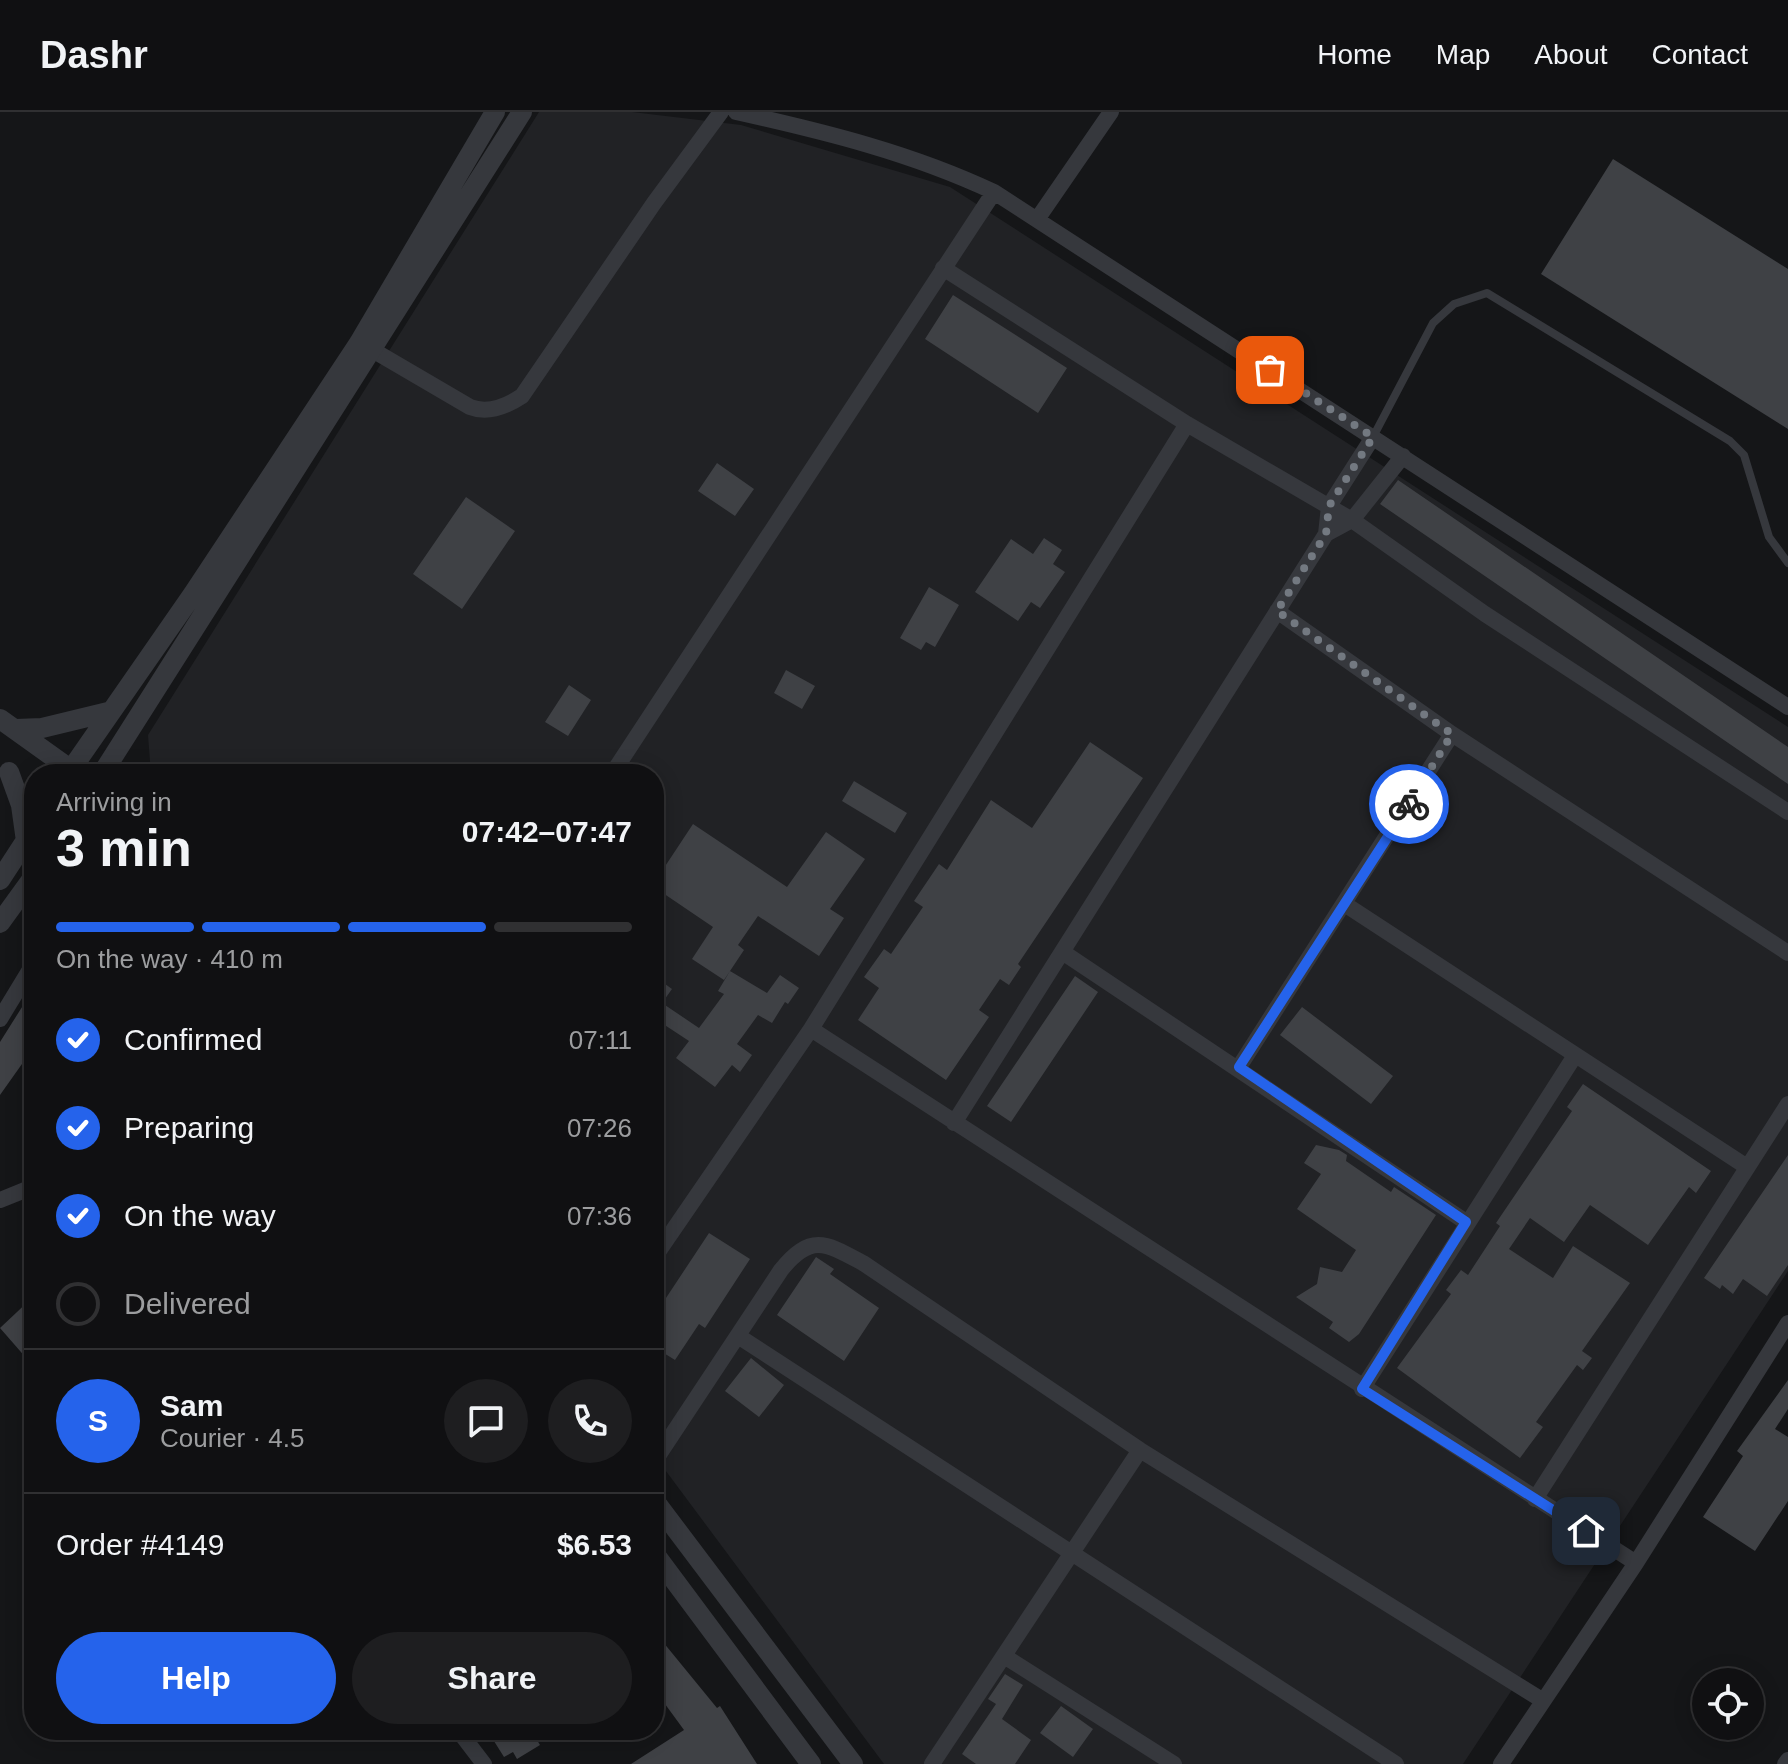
<!DOCTYPE html>
<meta charset="utf-8">
<style>
body{margin:0;font-family:Arial,sans-serif;background:#1e1e20;color:#f1f3f6;height:100vh;display:flex;flex-direction:column;font-size:30px;white-space:nowrap}
*{box-sizing:border-box;margin:0}
p{font-size:26px;color:#9c9d9f}
.icon{flex:none;width:44px;height:44px;fill:none;stroke:currentColor;stroke-width:2;stroke-linecap:round;stroke-linejoin:round}
.map{position:relative;flex:1;overflow:hidden}
.details{position:absolute;left:24px;top:652px;width:640px;height:976px;display:flex;flex-direction:column;background:#101012;border-radius:32px;box-shadow:0 4px 20px #0003,0 0 0 2px #303032}
.details>*{flex:none}
.controls{position:absolute;left:1692px;top:1556px;display:grid;gap:16px}
.controls a{display:grid;place-items:center;width:72px;height:72px;border-radius:50%;background:#101012;box-shadow:0 4px 20px #0003,0 0 0 2px #303032;font-size:40px}
.pin{position:absolute;display:grid;place-items:center;width:68px;height:68px;color:#fff;margin:-34px;border-radius:16px;box-shadow:0 4px 12px #0006}
.courier{position:absolute;display:grid;place-items:center;width:80px;height:80px;margin:-40px;border:6px solid #2563eb;border-radius:50%;background:#fff;color:#222;box-shadow:0 2px 10px #0007}
.head em{font-style:normal;font-weight:800}
.head div{display:flex;flex-direction:column-reverse}
.head{display:flex;align-items:center;justify-content:space-between;height:136px;padding:0 32px}
h1{font-size:52px;font-weight:800;line-height:60px}
.bar{display:grid;grid-template-columns:repeat(4,1fr);gap:12px 8px;align-content:center;height:96px;padding:0 32px}
.bar i{height:10px;border-radius:6px;background:#303032}
.bar .on{background:#2563eb}
.bar p{grid-column:span 4}
.line{display:flex;align-items:center;gap:20px;padding:0 32px;border-top:2px solid #303032}
.line div{flex:1}
.round{display:grid;place-items:center;flex:none;width:84px;height:84px;border-radius:42px;background:#1e1e20}
ol{padding:0 32px;list-style:none}
li{display:flex;align-items:center;gap:24px;height:88px}
li p{margin-inline-start:auto}
li .icon{padding:8px;border-radius:50%;background:#2563eb;color:#fff;stroke-width:4}
li:last-child{color:#9c9d9f}
li i{width:44px;height:44px;border:4px solid #303032;border-radius:50%}
.button{display:flex;gap:16px;margin-top:auto;padding:16px 32px}
.button a{flex:1;height:92px;border-radius:48px;background:#2563eb;color:#fff;font-size:32px;font-weight:800;line-height:92px;text-align:center}
.button a+a{background:#1e1e20;color:#f1f3f6}
header{display:flex;align-items:center;gap:48px;box-sizing:border-box;height:112px;padding:0 40px;background:#101012;border-bottom:2px solid #303032}
header strong{font-size:38px}
nav{display:flex;gap:44px;margin-inline-start:auto;font-size:28px}
.map>svg:first-child{display:block}
.built{fill:#212225}
.building{fill:#3f4145}
.lines{fill:none;stroke-linecap:round;stroke-linejoin:round}
.service{stroke:#36383d;stroke-width:8}
.minor{stroke:#36383d;stroke-width:16}
.tertiary{stroke:#36383d;stroke-width:20}
.done{stroke:#737981;stroke-width:8;stroke-dasharray:0 14.4}
.route{stroke:#2563eb;stroke-width:10}
</style>
<header>
<strong>Dashr</strong>
<nav><a>Home</a><a>Map</a><a>About</a><a>Contact</a></nav>
</header>
<div class="map">
<svg width="1788" height="1652" viewBox="0 0 1788 1652">
<rect width="100%" height="100%" fill="#151618"/>
<path class="built" d="M 539,0 L 632,0 L 741,13 L 950,75 L 1788,615 L 1788,1159 L 1463,1652 L 884,1652 L 654,1343 L 654,662 L 151,662 L 148,623 Z"/>
<path class="building" d="M 1613,47 L 1788,157 L 1788,317 L 1541,162 Z
M 953,183 L 1067,256 L 1038,301 L 925,227 Z
M 717,351 L 754,377 L 735,404 L 698,379 Z
M 1398,368 L 1788,635 L 1788,672 L 1380,392 Z
M 466,385 L 515,419 L 462,497 L 413,462 Z
M 1044,426 L 1062,438 L 1053,452 L 1065,460 L 1040,496 L 1031,490 L 1018,509 L 975,480 L 1011,427 L 1033,442 Z
M 929,475 L 959,493 L 935,535 L 926,530 L 921,538 L 900,526 Z
M 786,558 L 815,574 L 802,597 L 774,581 Z
M 569,573 L 591,588 L 568,624 L 545,610 Z
M 1090,630 L 1143,666 L 1018,852 L 1021,855 L 1009,873 L 1000,867 L 979,898 L 989,905 L 946,968 L 858,908 L 879,876 L 864,865 L 884,837 L 891,842 L 923,795 L 914,789 L 939,752 L 947,758 L 991,688 L 1032,716 Z
M 854,669 L 907,701 L 895,721 L 842,689 Z
M 693,712 L 787,775 L 826,720 L 865,747 L 830,797 L 844,806 L 819,844 L 758,804 L 738,833 L 744,838 L 724,868 L 692,847 L 713,815 L 654,775 L 654,771 Z
M 730,859 L 767,881 L 780,863 L 799,876 L 788,892 L 785,890 L 772,911 L 758,903 L 737,932 L 752,943 L 740,960 L 732,953 L 715,975 L 676,946 L 689,929 L 654,906 L 654,864 L 672,877 L 662,891 L 699,916 L 724,882 L 718,879 Z
M 1075,864 L 1098,880 L 1011,1010 L 987,994 Z
M 34,876 L 34,935 L 0,983 L 0,930 Z
M 1302,895 L 1393,964 L 1371,992 L 1280,923 Z
M 1583,972 L 1711,1059 L 1696,1081 L 1689,1075 L 1648,1133 L 1590,1093 L 1564,1130 L 1530,1106 L 1509,1137 L 1553,1166 L 1573,1134 L 1630,1171 L 1582,1239 L 1592,1246 L 1583,1258 L 1577,1253 L 1536,1310 L 1543,1315 L 1520,1346 L 1397,1256 L 1451,1182 L 1446,1178 L 1461,1158 L 1468,1163 L 1500,1114 L 1496,1111 L 1572,999 L 1567,995 Z
M 1316,1033 L 1339,1038 L 1347,1043 L 1346,1049 L 1391,1080 L 1394,1075 L 1436,1103 L 1359,1222 L 1349,1230 L 1329,1216 L 1333,1210 L 1296,1185 L 1317,1172 L 1320,1155 L 1342,1160 L 1356,1138 L 1297,1097 L 1321,1062 L 1304,1051 Z
M 1788,1043 L 1788,1153 L 1767,1184 L 1743,1167 L 1733,1182 L 1722,1173 L 1720,1177 L 1704,1166 Z
M 709,1121 L 750,1147 L 705,1216 L 699,1212 L 675,1248 L 654,1235 L 654,1182 L 664,1189 Z
M 816,1145 L 834,1157 L 830,1162 L 879,1196 L 844,1249 L 777,1203 Z
M 34,1184 L 34,1255 L 0,1216 Z
M 751,1246 L 784,1273 L 759,1305 L 725,1279 Z
M 1788,1268 L 1788,1297 L 1775,1317 L 1788,1325 L 1788,1389 L 1755,1439 L 1703,1405 L 1743,1344 L 1737,1339 Z
M 654,1519 L 717,1596 L 720,1594 L 757,1652 L 631,1652 L 684,1618 L 654,1577 Z
M 1005,1562 L 1023,1573 L 1002,1607 L 1031,1628 L 1015,1652 L 976,1652 L 962,1642 L 996,1592 L 988,1587 Z
M 1061,1594 L 1093,1617 L 1073,1645 L 1040,1621 Z
M 487,1618 L 531,1618 L 540,1633 L 517,1647 L 513,1640 L 504,1645 Z"/>
<g class="lines">
<path class="service" d="M 1373,325 L 1433,211 L 1454,192 L 1487,181 L 1730,329 L 1744,343 L 1769,425 L 1788,451"/>
<path class="minor" d="M 736,0 C 826,20 911,41 994,80 L 1788,595
M 1038,106 L 1111,0
M 943,156 L 1187,312 L 1352,408 L 1485,502 L 1788,700
M 364,233 L 470,295 C 488,302 507,294 522,284 L 654,91 L 721,0
M 1326,422 L 1329,394 L 1373,325
M 1277,499 L 1452,622 L 1788,841
M 612,662 L 994,80
M 1346,793 L 1747,1055
M 1064,841 L 1466,1110
M 0,907 L 34,851
M 811,917 L 1636,1451
M 1239,955 L 1452,622
M 954,1011 L 1326,422 L 1352,408 L 1403,344
M 0,1088 L 25,1078 L 34,1078
M 654,1146 L 811,917 L 1187,312
M 738,1224 L 1396,1652
M 1362,1277 L 1574,945
M 654,1350 L 781,1158 C 811,1121 826,1131 863,1151 L 1140,1338 L 1542,1588
M 1535,1387 L 1788,992
M 1004,1544 L 1174,1652
M 458,1618 L 484,1652
M 932,1652 L 1140,1338
M 1501,1652 L 1636,1451 L 1788,1211
M 1785,1652 L 1788,1648"/>
<path class="tertiary" d="M 0,607 L 77,662
M 16,617 L 42,616 L 108,600
M 9,660 L 21,693 L 26,729
M 68,662 L 193,482 L 359,231 L 495,0
M 102,662 L 522,0
M 0,768 L 32,719
M 0,811 L 34,764
M 654,1388 L 853,1652
M 654,1441 L 811,1652"/>
</g>
<g class="lines">
<path class="done" d="M 1270,258 L 1373,325 L 1329,394 L 1326,422 L 1277,499 L 1452,622 L 1409,692"/>
<path class="route" d="M 1409,692 L 1239,955 L 1466,1110 L 1362,1277 L 1586,1419"/>
</g>
</svg>
<div class="controls">
<a><svg class="icon" aria-label="locate" viewBox="0 0 24 24"><circle cx="12" cy="12" r="6"/><path d="M12 2v4M12 18v4M2 12h4M18 12h4"/></svg></a>
</div>
<div class="pin" style="left:1270px;top:258px;background:#ea580c"><svg class="icon" aria-label="bag" viewBox="0 0 24 24"><path d="M5 8h14l-1 12H6zM9 8a3 3 0 0 1 6 0"/></svg></div>
<div class="pin" style="left:1586px;top:1419px;background:#1f2937"><svg class="icon" aria-label="home" viewBox="0 0 24 24"><path d="M3 11l9-7 9 7M6 9v11h12V9"/></svg></div>
<div class="courier" style="left:1409px;top:692px"><svg class="icon" aria-label="bike" viewBox="0 0 24 24"><circle cx="6" cy="16" r="4"/><circle cx="18" cy="16" r="4"/><path d="M6 16l4-8h5l3 8M10 8l3 8H6M13 5h3"/></svg></div>
<section class="details">
<div class="head"><div><h1>3 min</h1><p>Arriving in</p></div><em>07:42–07:47</em></div>
<div class="bar"><i class="on"></i><i class="on"></i><i class="on"></i><i></i><p>On the way · 410 m</p></div>
<ol>
<li><svg class="icon" aria-label="check" viewBox="0 0 24 24"><path d="M5 12l5 5 9-10"/></svg>Confirmed<p>07:11</p></li>
<li><svg class="icon" aria-label="check" viewBox="0 0 24 24"><path d="M5 12l5 5 9-10"/></svg>Preparing<p>07:26</p></li>
<li><svg class="icon" aria-label="check" viewBox="0 0 24 24"><path d="M5 12l5 5 9-10"/></svg>On the way<p>07:36</p></li>
<li><i></i>Delivered</li>
</ol>
<div class="line" style="height:144px"><b class="round" style="background:#2563eb;color:#fff">S</b><div><b>Sam</b><p>Courier · 4.5</p></div><a class="round"><svg class="icon" aria-label="chat" viewBox="0 0 24 24"><path d="M4 5h16v11H9l-5 4z"/></svg></a><a class="round"><svg class="icon" aria-label="phone" viewBox="0 0 24 24"><path d="M5 4h4l2 5-3 2q2 4 5 5l2-3 5 2v4C11 20 4 13 5 4z"/></svg></a></div>
<div class="line" style="height:104px"><div>Order #4149</div><b>$6.53</b></div>
<div class="button"><a>Help</a><a>Share</a></div>
</section>
</div>
